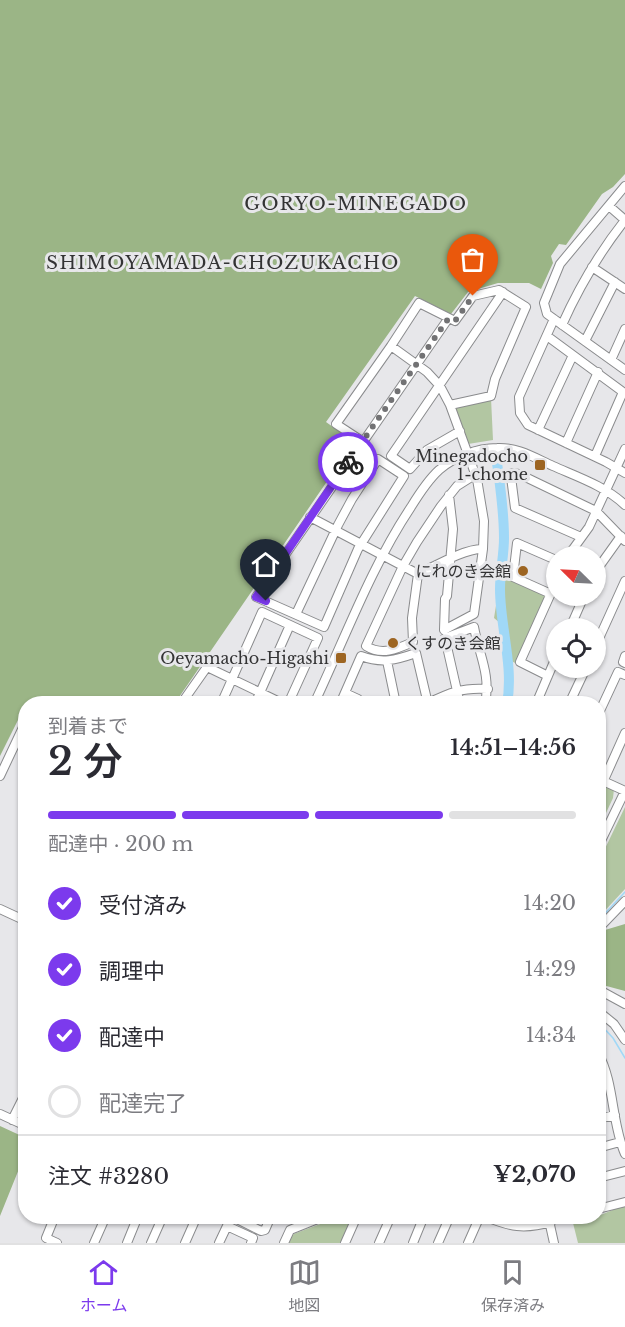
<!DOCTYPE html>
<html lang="ja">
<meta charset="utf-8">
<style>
body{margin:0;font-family:"Libre Baskerville","Noto Sans JP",serif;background:#f2f2f3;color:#2b2b33;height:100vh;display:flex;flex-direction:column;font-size:22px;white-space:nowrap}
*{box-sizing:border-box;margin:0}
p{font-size:20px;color:#7c7c81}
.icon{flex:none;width:33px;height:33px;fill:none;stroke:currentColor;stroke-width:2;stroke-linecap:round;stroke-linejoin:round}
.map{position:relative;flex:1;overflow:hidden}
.details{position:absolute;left:18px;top:696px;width:588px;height:528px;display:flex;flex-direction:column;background:#fff;border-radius:24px;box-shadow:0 2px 4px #0004}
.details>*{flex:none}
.needle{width:39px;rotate:294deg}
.fabs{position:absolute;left:546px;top:546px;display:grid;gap:12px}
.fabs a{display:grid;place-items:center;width:60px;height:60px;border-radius:50%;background:#fff;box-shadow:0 2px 4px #0004;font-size:30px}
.pin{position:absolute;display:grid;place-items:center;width:51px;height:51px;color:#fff;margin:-62px -26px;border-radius:50% 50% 50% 0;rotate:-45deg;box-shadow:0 0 6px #0007}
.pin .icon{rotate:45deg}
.courier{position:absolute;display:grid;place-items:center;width:60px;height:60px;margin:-30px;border:4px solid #7c3aed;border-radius:50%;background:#fff;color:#222;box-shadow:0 2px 8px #0007}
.summary em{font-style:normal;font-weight:600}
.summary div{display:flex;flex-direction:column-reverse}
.summary{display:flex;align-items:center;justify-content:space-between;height:102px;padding:0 30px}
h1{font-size:39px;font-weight:600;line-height:45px}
.bar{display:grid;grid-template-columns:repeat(4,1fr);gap:9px 6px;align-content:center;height:72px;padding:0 30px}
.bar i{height:8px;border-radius:4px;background:#e1e1e2}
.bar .current{background:#7c3aed}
.bar p{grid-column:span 4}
.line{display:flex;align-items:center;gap:15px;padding:0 30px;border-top:2px solid #e1e1e2}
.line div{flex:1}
ol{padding:0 30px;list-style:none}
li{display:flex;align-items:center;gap:18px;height:66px}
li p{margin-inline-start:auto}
li .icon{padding:6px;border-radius:50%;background:#7c3aed;color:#fff;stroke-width:4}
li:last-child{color:#7c7c81}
li i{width:33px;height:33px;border:3px solid #e1e1e2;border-radius:50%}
.tabs{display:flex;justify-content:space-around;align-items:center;height:84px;border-top:2px solid #e1e1e2;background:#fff;font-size:16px;color:#7c7c81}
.tabs a{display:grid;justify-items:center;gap:3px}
.tabs .current{color:#7c3aed}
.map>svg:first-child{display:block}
.green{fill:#b2c6a2}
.forest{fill:#9bb586}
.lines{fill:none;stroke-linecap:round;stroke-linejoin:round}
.stream{stroke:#a0d8f7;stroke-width:1.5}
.river{stroke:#a0d8f7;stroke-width:10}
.minor-casing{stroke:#8a8b8d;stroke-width:10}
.minor{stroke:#fff;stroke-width:8}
.done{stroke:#727274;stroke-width:6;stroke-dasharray:0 10.8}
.route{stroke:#7c3aed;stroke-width:8}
.poi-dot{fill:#9d6522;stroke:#e7e7ea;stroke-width:2}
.labels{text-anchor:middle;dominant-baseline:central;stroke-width:6;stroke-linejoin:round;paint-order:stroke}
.poi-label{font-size:16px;fill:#333334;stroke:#e7e7ea;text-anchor:end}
.neighbourhood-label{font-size:18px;letter-spacing:1.5px;fill:#333334;stroke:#e7e7ea}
</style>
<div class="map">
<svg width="625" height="1243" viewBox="0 0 625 1243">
<rect width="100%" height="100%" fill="#e7e7ea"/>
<path class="green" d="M 491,398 L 493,440 L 468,444 L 455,408 Z
M 499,576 L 544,595 L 545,597 L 517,662 L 515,663 L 506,658 L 500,623 L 494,618 L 500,581 Z
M 599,782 L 614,789 L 613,798 L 599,828 Z
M 625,807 L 625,889 L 599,917 L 599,861 Z
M 625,1205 L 625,1243 L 578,1243 L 572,1219 L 582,1217 L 598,1216 Z
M 336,1218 L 349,1224 L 341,1243 L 287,1243 L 291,1235 Z"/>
<path class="forest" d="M 0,0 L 625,0 L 625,174 L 613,187 L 602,194 L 566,245 L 559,244 L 551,256 L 553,263 L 541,289 L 529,283 L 498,283 L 468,292 L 451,314 L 415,296 L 326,422 L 354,442 L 175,703 L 26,704 L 0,756 Z
M 625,924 L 625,991 L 599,984 L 599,949 L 605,930 Z
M 0,1126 L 26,1138 L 25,1154 L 0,1216 Z"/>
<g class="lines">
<path class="stream" d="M 598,921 L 625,892
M 598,1022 L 613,1038 L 625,1058"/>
<path class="river" d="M 496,456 C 500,483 504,510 504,538 C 504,555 500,572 500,589 C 500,627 514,666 507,704"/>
<defs>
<path id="minor" d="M 625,186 L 560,264 L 544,303 L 547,314 L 625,370
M 609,206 L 625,220
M 592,267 L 625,289
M 554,319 L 519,397 L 520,413 L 528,425 L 606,462 L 625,473
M 562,325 C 579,287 599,253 625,220
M 547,336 L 623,392 L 595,456
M 585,341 L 615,282
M 391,346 L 427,372 L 440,386 L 450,405 L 477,479 L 484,521 L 483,549 L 474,614 L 444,630 L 445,599 L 447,596 L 453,529 L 449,495
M 611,360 L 625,329
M 538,430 L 573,355
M 460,431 L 427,450 L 410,469 L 391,456 L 503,292
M 362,441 L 336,424 L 391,346 L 419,303 L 455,321 L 473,296 L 499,290 L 526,307 L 495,379 L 491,396 L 450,405
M 566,443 L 598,372
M 310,517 L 418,574
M 581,537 L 515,508 L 511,477 L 512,473 L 519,474 L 596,511 L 625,541
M 568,556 L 589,527 L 625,449
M 596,571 L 621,536
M 418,574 L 412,618 L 413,642 C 397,649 382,656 366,646 L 403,566 L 417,542 L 441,506 L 457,486 L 476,474
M 418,574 C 435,566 466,548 483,549
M 551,594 L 513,577 L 517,543 L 556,560
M 296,614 L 338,525 L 352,499 L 378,459 L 404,476 L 358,549 L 324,627 L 256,597 L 448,319
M 570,628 L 584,596
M 596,645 L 625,581
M 625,656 L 623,662 L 625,663
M 387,661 L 396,704
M 548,676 L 520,662 L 556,582
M 345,693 L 358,699 L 363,704
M 181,704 L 207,667 L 284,704
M 221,704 L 262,612 L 318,638 L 288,704
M 255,704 L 290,625
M 314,704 C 345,638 371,567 411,507 C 419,494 428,480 439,470 C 454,457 477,448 497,448 C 518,447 535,458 553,466 C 578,477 605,486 625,505
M 340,704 L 361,656 C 382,664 396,660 416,653 L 428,704
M 426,704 C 449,693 462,687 488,689
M 460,704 L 445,638 L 474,627 C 479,655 491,674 485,704
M 536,704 L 556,657
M 569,704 L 586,668
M 598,715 L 618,672 L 625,675
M 0,776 L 26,721
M 601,780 L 625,791
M 603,782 L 625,733
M 598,847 L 625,791
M 0,909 L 26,921
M 598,929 L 625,901
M 598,993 L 603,992 L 625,1004
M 598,1011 L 614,1024 L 625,1040
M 598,1053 C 615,1084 611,1122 625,1154
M 0,1114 L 26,1126
M 598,1119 L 615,1115
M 12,1120 L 26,1092
M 598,1148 L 620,1142
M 598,1178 L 625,1171
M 598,1209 L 625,1202
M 55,1216 L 46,1238 L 57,1243
M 231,1216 L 261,1231 L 265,1230 L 271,1216
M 484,1216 C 510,1227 524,1230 551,1222
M 548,1216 L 554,1243
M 94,1243 L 106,1216
M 127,1243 L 138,1216
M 151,1243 L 163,1216
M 185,1243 L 197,1216
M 219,1243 L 227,1226 L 253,1238 L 251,1243
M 284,1243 L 290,1230 L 325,1216
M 345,1243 L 357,1216
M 379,1243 L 391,1216
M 413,1243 L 424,1216
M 438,1243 L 450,1216
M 468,1243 L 480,1216"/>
</defs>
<use href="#minor" class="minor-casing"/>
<use href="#minor" class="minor"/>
</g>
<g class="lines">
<path class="done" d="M 348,462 L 448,319 L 455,321 L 473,296"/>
<path class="route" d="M 266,601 L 256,597 L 348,462"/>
</g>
<g class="poi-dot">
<rect x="534" y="459" width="12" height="12" rx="3"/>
<circle cx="523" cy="571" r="6"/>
<circle cx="393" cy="643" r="6"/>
<rect x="335" y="652" width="12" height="12" rx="3"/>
</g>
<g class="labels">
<g class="poi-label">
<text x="528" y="456">Minegadocho<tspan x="528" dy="18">1-chome</tspan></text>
<text x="511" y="571">にれのき会館</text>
<text x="405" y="643" text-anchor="start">くすのき会館</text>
<text x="329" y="658">Oeyamacho-Higashi</text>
</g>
<g class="neighbourhood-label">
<text x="356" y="204">GORYO-MINEGADO</text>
<text x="223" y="263">SHIMOYAMADA-CHOZUKACHO</text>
</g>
</g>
</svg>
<div class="fabs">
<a><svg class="needle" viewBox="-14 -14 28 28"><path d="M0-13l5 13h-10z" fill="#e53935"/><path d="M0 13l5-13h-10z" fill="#7c7c81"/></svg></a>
<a><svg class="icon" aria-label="locate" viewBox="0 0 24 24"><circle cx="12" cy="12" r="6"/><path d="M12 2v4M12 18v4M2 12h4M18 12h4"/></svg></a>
</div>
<div class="pin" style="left:473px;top:296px;background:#ea580c"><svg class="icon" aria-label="bag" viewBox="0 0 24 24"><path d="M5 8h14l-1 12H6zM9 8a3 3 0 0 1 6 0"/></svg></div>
<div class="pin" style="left:266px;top:601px;background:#1f2937"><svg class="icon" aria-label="home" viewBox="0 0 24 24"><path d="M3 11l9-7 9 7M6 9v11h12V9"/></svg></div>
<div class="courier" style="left:348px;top:462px"><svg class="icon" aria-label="bike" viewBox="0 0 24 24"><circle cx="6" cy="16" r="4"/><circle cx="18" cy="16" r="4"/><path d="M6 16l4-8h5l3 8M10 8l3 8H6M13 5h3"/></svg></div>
<section class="details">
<div class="summary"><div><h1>2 分</h1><p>到着まで</p></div><em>14:51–14:56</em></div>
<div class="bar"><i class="current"></i><i class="current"></i><i class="current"></i><i></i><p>配達中 · 200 m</p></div>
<ol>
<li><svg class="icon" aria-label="check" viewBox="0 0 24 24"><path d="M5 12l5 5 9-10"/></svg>受付済み<p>14:20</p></li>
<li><svg class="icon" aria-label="check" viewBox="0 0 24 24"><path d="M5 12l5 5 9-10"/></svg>調理中<p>14:29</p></li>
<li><svg class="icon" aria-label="check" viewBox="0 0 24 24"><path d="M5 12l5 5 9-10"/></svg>配達中<p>14:34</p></li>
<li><i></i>配達完了</li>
</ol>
<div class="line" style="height:78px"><div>注文 #3280</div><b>¥2,070</b></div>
</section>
</div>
<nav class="tabs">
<a class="current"><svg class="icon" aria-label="home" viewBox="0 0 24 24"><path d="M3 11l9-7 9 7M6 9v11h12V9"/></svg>ホーム</a>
<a><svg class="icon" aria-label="map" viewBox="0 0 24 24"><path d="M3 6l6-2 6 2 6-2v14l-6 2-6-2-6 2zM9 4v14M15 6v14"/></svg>地図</a>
<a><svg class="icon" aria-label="saved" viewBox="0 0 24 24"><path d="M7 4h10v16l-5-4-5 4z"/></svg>保存済み</a>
</nav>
